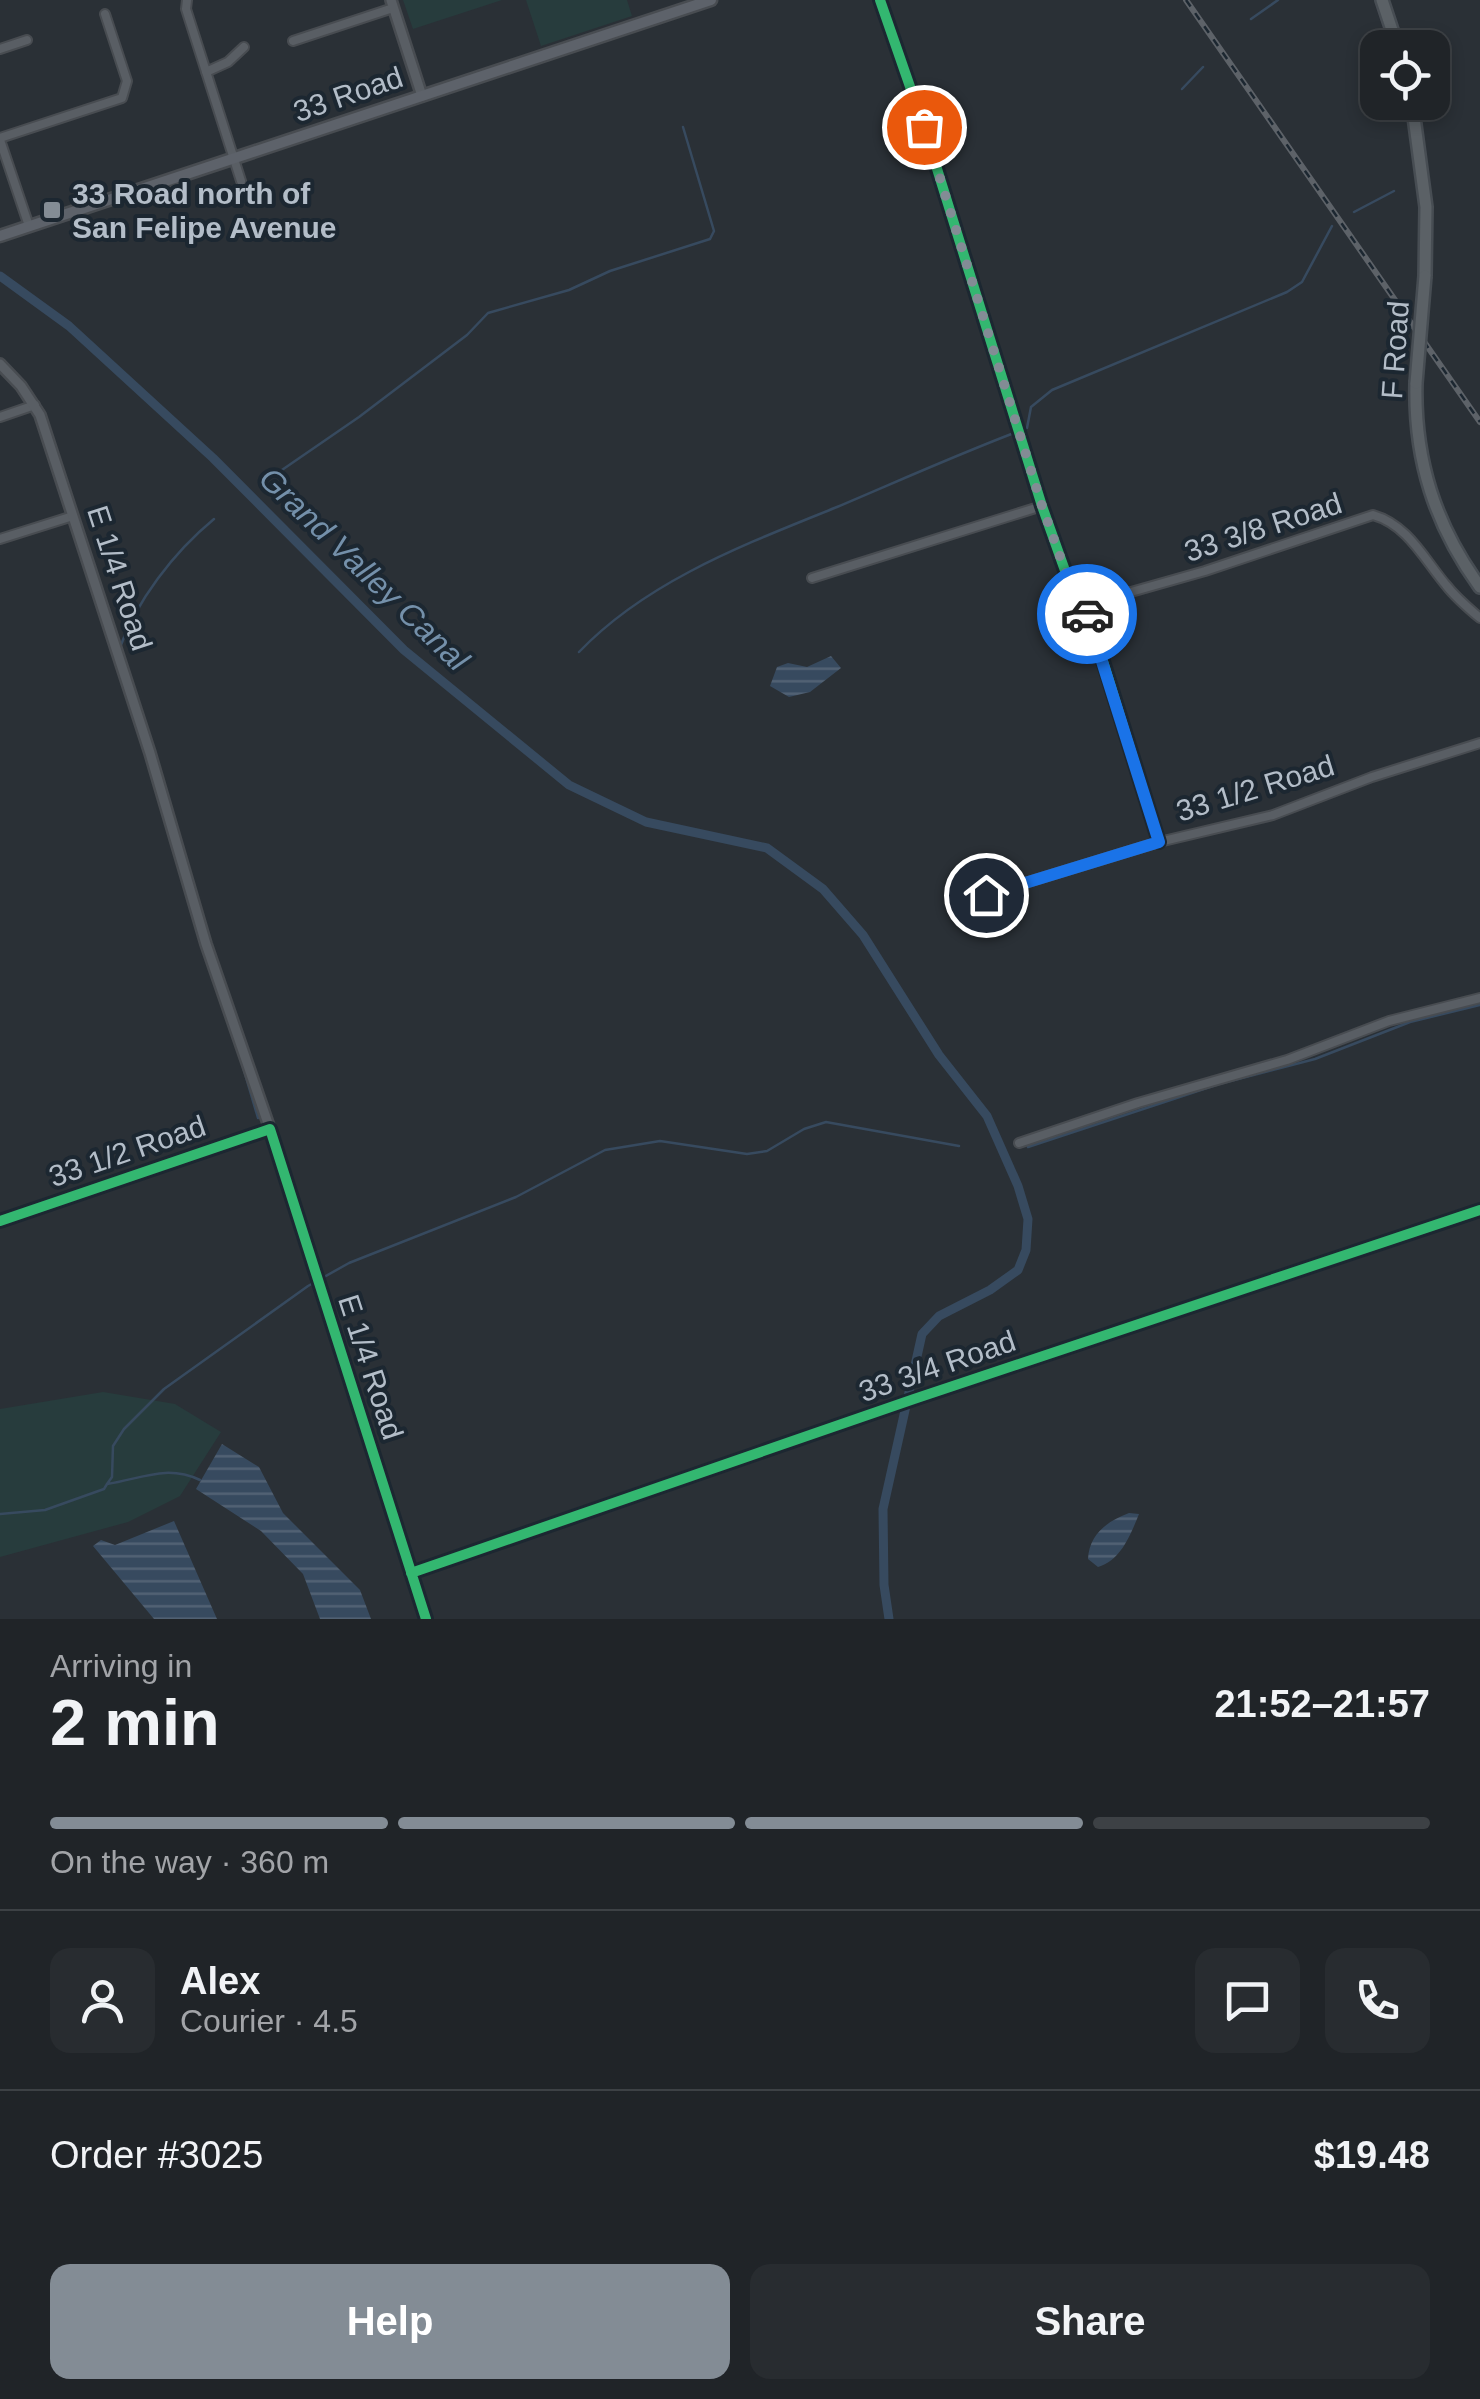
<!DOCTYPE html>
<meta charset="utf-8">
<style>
body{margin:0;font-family:Helvetica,sans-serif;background:#282c30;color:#f1f3f6;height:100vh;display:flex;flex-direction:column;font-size:38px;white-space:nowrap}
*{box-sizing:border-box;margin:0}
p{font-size:32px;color:#a2a4a8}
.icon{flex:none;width:55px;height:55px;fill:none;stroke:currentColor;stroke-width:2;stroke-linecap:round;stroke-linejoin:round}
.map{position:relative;height:1619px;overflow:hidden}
.side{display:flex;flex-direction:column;background:#202428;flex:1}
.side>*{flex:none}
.fabs{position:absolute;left:1360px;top:30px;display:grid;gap:20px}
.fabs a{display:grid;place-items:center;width:90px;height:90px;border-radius:20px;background:#202428;box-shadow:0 5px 15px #0003,0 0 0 2px #3d4145;font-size:50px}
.pin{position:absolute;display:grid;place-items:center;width:85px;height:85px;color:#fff;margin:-42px;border:5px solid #fff;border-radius:50%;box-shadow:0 2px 10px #0007}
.courier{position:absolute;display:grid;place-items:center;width:100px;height:100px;margin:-50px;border:8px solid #1a73e8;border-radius:50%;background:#fff;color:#222;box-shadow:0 2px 12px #0007}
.overview em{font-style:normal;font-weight:700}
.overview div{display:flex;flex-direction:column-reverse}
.overview{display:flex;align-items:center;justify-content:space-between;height:170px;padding:0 50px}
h1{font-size:65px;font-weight:700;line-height:75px}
.bar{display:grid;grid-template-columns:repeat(4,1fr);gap:15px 10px;align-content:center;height:120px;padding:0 50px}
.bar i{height:12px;border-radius:8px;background:#3d4145}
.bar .selected{background:#838c95}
.bar p{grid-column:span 4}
.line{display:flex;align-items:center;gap:25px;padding:0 50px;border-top:2px solid #3d4145}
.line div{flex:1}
.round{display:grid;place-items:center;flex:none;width:105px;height:105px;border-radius:20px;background:#282c30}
.action{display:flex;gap:20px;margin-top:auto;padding:20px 50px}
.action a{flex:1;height:115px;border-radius:20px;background:#838c95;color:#fff;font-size:40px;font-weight:700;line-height:115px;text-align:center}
.action a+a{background:#282c30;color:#f1f3f6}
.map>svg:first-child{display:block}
.green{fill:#273c3d}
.water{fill:url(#water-rules)}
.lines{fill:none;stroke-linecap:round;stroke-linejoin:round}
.stream{stroke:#374a5f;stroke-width:2.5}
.canal{stroke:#374a5f;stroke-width:9}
.minor-casing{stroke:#484c51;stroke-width:12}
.tertiary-casing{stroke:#484c51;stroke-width:14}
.secondary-casing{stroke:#484c51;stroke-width:15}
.primary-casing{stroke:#474d53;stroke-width:16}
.minor{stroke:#595e64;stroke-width:8}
.tertiary{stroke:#595e64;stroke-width:9}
.secondary{stroke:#5d626a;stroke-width:10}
.primary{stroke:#5b6166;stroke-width:11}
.rail-casing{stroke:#5d6268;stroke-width:6}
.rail{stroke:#1c2731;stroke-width:2.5;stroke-dasharray:8;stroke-linecap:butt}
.primary-bridge-casing{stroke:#474d53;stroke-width:16;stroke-linecap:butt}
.primary-bridge{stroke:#5b6166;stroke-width:11}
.cycleway-casing{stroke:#1c2731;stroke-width:16}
.cycleway{stroke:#33b770;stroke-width:10}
.done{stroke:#838c95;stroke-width:10;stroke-dasharray:0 18}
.route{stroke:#1a73e8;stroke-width:12}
.poi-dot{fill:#838c95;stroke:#1c2731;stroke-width:4}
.labels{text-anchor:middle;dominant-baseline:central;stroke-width:8;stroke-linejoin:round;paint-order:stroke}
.street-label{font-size:30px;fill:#b3bdc8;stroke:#1c2731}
.poi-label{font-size:30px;font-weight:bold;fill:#b3bdc8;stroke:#1c2731;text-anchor:start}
.water-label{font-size:32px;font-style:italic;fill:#7490aa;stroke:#1c2731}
</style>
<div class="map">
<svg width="1480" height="1619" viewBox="0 0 1480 1619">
<defs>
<pattern id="water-rules" width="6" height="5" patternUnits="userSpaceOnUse" patternTransform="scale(2.5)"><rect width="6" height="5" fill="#374a5f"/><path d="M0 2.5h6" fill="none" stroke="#526274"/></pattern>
</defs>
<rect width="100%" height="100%" fill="#2a3036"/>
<path class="green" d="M 403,0 L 502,0 L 413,29 Z
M 526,0 L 627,0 L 632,16 L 541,46 Z
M 103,1392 L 175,1404 L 221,1432 L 180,1496 L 128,1522 L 0,1557 L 0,1409 Z"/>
<path class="water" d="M 831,656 L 841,668 L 810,692 L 789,697 L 770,686 L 777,667 L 788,663 L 807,667 Z
M 222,1444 L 259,1467 L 283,1513 L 360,1590 L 371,1619 L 320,1619 L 303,1574 L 261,1531 L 196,1489 Z
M 1129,1513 L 1139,1514 C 1130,1536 1121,1560 1098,1567 L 1088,1559 C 1089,1535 1107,1521 1129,1513 Z
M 174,1521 L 217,1619 L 154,1619 L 93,1546 L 101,1540 L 115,1545 Z"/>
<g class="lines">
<path class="stream" d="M 1251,19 L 1278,0
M 1182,89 L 1203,67
M 1354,212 L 1394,191
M 1027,428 L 1031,407 L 1052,390 L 1287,292 L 1302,282 L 1332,226
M 279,472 L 359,417 L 467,335 L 488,313 L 569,290 L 610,271 L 710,239 L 714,231 L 683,127
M 119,650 C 136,601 174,552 214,519
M 579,652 C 648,580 746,544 837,507 C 896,482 954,456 1014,433
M 238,1050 L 258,1118
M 1028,1147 L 1219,1084 L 1315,1059 L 1410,1022 L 1480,1005
M 107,1484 L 112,1477 L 113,1446 L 124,1429 L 164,1389 L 308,1286 L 349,1263 L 516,1197 L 605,1150 L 660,1141 L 747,1154 L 767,1151 L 804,1129 L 826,1122 L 959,1146
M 0,1514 L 45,1510 L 104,1489 L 107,1484 C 141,1479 166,1464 200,1480"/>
<path class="canal" d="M 0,276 L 69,326 L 213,458 L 404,650 L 569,785 L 646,822 L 767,848 L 823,889 L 863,935 L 939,1055 L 987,1116 L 1018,1186 L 1028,1219 L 1026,1250 L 1018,1270 L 990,1290 L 939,1316 L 922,1334 L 883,1509 L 884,1585 L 889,1619"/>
<defs>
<path id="minor" d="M 187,0 L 186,9 L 241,181
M 880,0 L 924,127 L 1042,506 L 1078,607 L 1089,616 L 1159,842
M 293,41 L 393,8
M 0,49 L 27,40
M 206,72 L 228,62 L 244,47
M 0,138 L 122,98 L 127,81 L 105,14
M 0,140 L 29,226
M 0,417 L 35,405
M 0,539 L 73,516
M 812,578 L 1042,506
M 1078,607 L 1205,571 L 1373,515 C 1408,525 1424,559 1446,585 C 1456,598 1468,608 1480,618
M 986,895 L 1159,842 L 1273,815 L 1372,777 L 1480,743
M 1019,1143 L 1138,1103 L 1287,1060 L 1389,1021 L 1480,998
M 411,1573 L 914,1399 L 1480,1210"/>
<path id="tertiary" d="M 391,0 L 422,96
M 0,364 L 21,386 L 40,415 L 150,753 L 206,944 L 270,1129 L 426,1619
M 0,1221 L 270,1129"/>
<path id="secondary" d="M 0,236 L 711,0"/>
<path id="primary" d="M 1382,0 L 1398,48
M 1412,102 L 1426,207 L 1425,276
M 1416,383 C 1414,460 1435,525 1480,587"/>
</defs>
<use href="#minor" class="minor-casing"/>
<use href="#tertiary" class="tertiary-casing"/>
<use href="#secondary" class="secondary-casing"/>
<use href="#primary" class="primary-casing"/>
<use href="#minor" class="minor"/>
<use href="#tertiary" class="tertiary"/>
<use href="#secondary" class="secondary"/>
<use href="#primary" class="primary"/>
<defs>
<path id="rail" d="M 1186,0 L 1480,422"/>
</defs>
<use href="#rail" class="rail-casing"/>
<use href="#rail" class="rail"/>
<defs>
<path id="primary-bridge" d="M 1416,383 L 1425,276"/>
</defs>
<use href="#primary-bridge" class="primary-bridge-casing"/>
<use href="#primary-bridge" class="primary-bridge"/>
<defs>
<path id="cycleway" d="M 880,0 L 924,127 L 1042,506 L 1078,607 L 1089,616 L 1159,842
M 0,1221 L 270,1129 L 426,1619
M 411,1573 L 914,1399 L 1480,1210"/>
</defs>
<use href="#cycleway" class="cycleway-casing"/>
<use href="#cycleway" class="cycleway"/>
</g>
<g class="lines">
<path class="done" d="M 924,127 L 1042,506 L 1078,607 L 1087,614"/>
<path class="route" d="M 986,895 L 1159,842 L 1087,614"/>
</g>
<rect class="poi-dot" x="42" y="200" width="20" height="20" rx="5"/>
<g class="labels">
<g class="street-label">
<text transform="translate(348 94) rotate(-19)">33 Road</text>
<text transform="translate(1395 350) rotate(-86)">F Road</text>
<text transform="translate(1263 527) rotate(-18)">33 3/8 Road</text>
<text transform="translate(120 578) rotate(72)">E 1/4 Road</text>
<text transform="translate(1255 788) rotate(-17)">33 1/2 Road</text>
<text transform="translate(127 1151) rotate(-19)">33 1/2 Road</text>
<text transform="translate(937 1366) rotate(-19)">33 3/4 Road</text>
<text transform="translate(371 1367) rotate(72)">E 1/4 Road</text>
</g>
<g class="poi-label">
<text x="72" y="193">33 Road north of<tspan x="72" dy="34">San Felipe Avenue</tspan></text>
</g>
<g class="water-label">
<text transform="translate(364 569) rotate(44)">Grand Valley Canal</text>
</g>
</g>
</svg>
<div class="fabs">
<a><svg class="icon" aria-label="locate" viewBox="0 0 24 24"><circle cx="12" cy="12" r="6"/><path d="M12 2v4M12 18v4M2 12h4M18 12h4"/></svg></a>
</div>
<div class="pin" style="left:924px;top:127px;background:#ea580c"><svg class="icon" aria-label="bag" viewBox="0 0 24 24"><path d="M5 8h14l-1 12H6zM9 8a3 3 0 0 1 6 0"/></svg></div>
<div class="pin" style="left:986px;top:895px;background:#1f2937"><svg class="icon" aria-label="home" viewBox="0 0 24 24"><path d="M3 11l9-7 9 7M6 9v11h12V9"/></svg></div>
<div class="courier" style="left:1087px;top:614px"><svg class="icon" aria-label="car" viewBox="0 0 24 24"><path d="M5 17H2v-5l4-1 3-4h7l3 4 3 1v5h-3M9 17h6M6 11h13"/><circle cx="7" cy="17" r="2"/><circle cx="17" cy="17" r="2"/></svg></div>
</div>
<section class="side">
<div class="overview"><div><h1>2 min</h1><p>Arriving in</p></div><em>21:52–21:57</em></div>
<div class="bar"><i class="selected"></i><i class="selected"></i><i class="selected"></i><i></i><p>On the way · 360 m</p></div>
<div class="line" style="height:180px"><a class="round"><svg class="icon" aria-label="person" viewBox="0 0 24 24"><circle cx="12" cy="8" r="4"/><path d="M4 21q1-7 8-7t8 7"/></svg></a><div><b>Alex</b><p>Courier · 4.5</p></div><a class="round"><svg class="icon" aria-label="chat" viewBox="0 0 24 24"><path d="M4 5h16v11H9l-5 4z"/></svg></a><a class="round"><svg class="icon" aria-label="phone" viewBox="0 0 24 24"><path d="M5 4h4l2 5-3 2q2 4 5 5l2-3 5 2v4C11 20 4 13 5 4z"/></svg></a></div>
<div class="line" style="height:130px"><div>Order #3025</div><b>$19.48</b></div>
<div class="action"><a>Help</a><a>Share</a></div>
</section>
